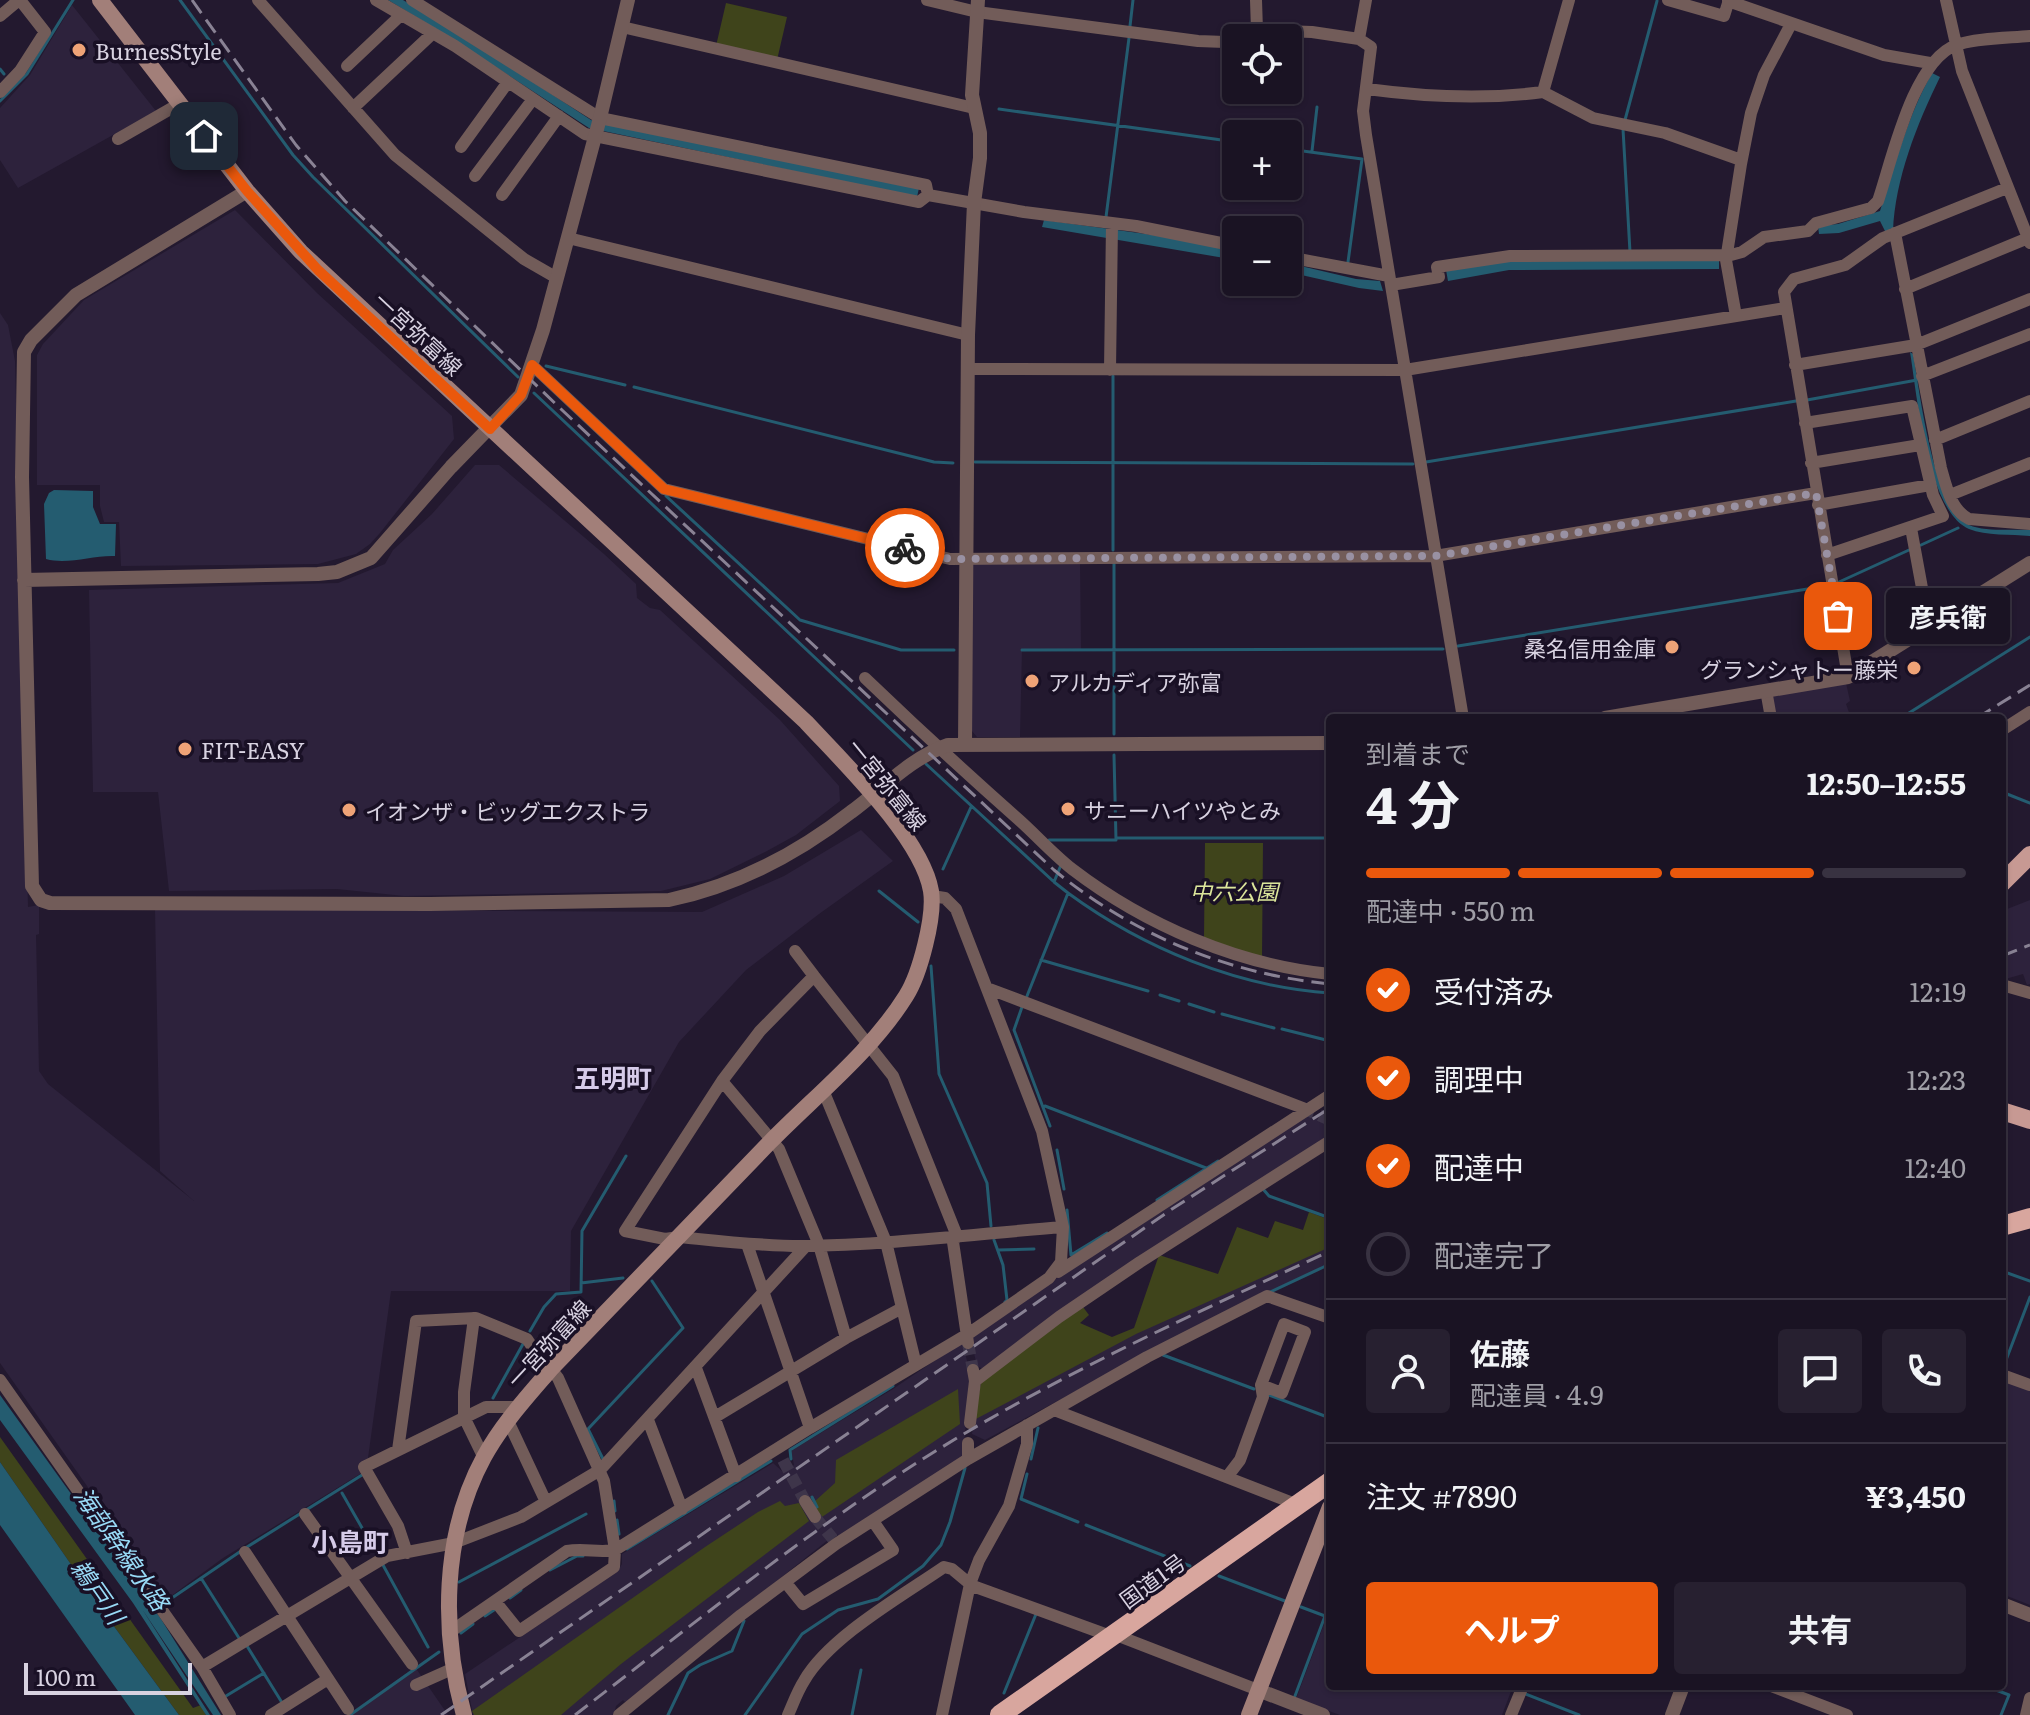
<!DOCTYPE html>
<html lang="ja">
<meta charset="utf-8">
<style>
body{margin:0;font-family:Literata,"Noto Sans JP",serif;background:#272030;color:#f1f3f6;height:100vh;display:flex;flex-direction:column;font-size:30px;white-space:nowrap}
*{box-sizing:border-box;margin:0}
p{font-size:26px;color:#9f9ea6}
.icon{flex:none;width:44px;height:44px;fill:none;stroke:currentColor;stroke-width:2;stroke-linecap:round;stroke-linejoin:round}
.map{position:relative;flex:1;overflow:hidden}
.panel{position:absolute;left:1326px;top:714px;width:680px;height:976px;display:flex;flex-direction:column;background:#1a1323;border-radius:8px;box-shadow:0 2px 6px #0004,0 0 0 2px #383241}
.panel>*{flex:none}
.buttons{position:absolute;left:1222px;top:24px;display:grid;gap:16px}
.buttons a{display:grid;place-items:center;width:80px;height:80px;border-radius:8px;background:#1a1323;box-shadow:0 2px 6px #0004,0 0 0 2px #383241;font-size:40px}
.scale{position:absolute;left:24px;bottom:20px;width:168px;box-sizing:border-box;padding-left:8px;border:4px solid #d8d2e1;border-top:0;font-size:22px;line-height:28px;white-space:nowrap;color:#d8d2e1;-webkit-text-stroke:6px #191025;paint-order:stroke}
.pin{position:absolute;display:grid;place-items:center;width:68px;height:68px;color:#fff;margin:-34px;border-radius:16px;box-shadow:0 4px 12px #0006}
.courier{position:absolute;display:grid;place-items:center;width:80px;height:80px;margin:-40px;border:6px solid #ea580c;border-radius:50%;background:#fff;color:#222;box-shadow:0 2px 10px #0007}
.bubble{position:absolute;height:56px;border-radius:8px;background:#1a1323;box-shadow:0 2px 6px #0004,0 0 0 2px #383241;font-size:26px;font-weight:700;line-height:56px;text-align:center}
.overview em{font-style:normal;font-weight:700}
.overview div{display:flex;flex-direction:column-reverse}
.overview{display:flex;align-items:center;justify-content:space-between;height:136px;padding:0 40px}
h1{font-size:52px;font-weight:700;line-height:60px}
.bar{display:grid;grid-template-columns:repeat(4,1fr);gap:12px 8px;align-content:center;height:96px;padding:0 40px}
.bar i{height:10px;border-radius:6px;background:#383241}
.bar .active{background:#ea580c}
.bar p{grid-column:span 4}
.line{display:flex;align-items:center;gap:20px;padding:0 40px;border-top:2px solid #383241}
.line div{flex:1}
.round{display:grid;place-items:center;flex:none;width:84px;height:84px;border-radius:8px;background:#272030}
ol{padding:0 40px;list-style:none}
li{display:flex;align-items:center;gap:24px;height:88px}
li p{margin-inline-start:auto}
li .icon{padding:8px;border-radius:50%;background:#ea580c;color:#fff;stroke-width:4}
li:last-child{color:#9f9ea6}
li i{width:44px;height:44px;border:4px solid #383241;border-radius:50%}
.cta{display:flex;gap:16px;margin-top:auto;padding:16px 40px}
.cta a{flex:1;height:92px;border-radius:8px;background:#ea580c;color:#fff;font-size:32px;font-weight:700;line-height:92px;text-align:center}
.cta a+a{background:#272030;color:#f1f3f6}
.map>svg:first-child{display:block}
.built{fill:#2d223c}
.green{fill:#3f441b}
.water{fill:#245c70}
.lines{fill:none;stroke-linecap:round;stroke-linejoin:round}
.stream{stroke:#245c70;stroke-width:3}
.minor-tunnel{stroke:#3e354a;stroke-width:12;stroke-dasharray:12 6;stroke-linecap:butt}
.minor{stroke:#725c59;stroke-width:12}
.tertiary{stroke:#725c59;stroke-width:14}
.secondary{stroke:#a27f79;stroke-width:16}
.primary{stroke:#c79993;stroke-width:18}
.trunk{stroke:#d8a69e;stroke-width:20}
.rail{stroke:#898294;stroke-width:3;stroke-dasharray:16 8;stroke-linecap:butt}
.done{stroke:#9991a3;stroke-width:8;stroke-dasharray:0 14.4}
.route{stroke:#ea580c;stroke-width:10}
.poi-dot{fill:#efa377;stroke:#191025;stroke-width:3}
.labels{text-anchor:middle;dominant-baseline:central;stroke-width:7;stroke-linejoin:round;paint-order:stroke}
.poi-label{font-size:22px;fill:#d8d2e1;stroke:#191025;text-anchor:start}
.street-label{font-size:22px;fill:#d8d2e1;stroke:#191025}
.park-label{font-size:22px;font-style:italic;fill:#dce69b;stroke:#191025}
.water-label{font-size:24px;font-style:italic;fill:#98daf6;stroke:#191025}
.quarter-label{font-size:26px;font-weight:bold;fill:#d6cbe9;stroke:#191025}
</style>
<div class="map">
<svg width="2030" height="1715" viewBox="0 0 2030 1715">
<rect width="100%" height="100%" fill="#23192f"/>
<path class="built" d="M 72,5 L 156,111 L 18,188 L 0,160 L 0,108 L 30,75 Z
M 235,210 L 317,293 L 452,416 L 454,439 L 380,533 L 370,544 L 356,554 L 318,564 L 121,566 L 119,522 L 104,522 L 100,506 L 100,485 L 37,485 L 37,355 L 43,344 L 84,300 Z
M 0,313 L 8,325 L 15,361 L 28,907 L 39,905 L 39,934 L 36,935 L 39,1071 L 48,1084 L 194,1201 L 160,1171 L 155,909 L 702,912 L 784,876 L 861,830 L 893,861 L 819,914 L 746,970 L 679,1042 L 571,1231 L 570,1291 L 391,1291 L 368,1458 L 360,1474 L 223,1558 L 167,1599 L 0,1363 Z
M 475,465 L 499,465 L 604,554 L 636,584 L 637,598 L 650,608 L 660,610 L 780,720 L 839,786 L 840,801 L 796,835 L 767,851 L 710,879 L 661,891 L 404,896 L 337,889 L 169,891 L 158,792 L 93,792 L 89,590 L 338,583 L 385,564 L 393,550 L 432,514 Z
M 977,561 L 1080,561 L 1081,649 L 1022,649 L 1020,737 L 977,737 L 972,731 L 972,565 Z
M 1846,683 L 1850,701 L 1846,704 L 1851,718 L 1774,718 L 1770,695 Z
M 2030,900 L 2030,984 L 2027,985 L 2023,974 L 2002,980 L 2002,911 Z
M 1308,1114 L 1330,1124 L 1330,1138 L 983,1369 L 977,1366 L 971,1340 L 973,1335 L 1179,1196 Z
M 1330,1243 L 1330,1263 L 1201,1324 L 985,1440 L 972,1434 L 977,1397 Z
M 962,1342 L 970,1372 L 963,1459 L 840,1538 L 837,1534 L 828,1540 L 625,1702 L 623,1700 L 616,1706 L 614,1715 L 473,1715 L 465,1674 L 617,1572 L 622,1564 L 622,1554 L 773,1463 L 783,1472 L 794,1465 L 791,1451 L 893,1389 Z
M 2002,1378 L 2030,1388 L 2030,1605 L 2002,1594 Z
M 1330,1608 L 1330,1686 L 1513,1686 L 1502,1715 L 1340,1715 L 1296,1699 Z
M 415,1667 L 448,1715 L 347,1715 Z"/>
<path class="green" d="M 726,3 L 787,17 L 777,60 L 716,46 Z
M 1205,843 L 1263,843 L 1262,958 L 1204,938 Z
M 1309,1212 L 1330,1220 L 1330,1247 L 1136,1334 L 974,1420 L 981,1382 L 990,1370 L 1083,1307 L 1089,1315 L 1080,1323 L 1112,1337 L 1134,1328 L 1159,1255 L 1218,1274 L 1237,1227 L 1268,1238 L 1275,1221 L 1303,1230 Z
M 958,1389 L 960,1424 L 819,1519 L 814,1502 L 835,1483 L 836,1460 Z
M 0,1437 L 193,1708 L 201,1705 L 206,1715 L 179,1715 L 113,1625 L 0,1462 Z
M 780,1501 L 785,1506 L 799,1503 L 809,1521 L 621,1664 L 561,1715 L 474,1715 L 472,1711 L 705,1547 L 758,1512 Z"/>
<path class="water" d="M 388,0 L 403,0 L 463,36 L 591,120 L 919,188 L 917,197 L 589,128 L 456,41 Z
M 1932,73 L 1940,77 C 1917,124 1895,179 1893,231 L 1885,231 L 1880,221 L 1839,233 L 1819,234 L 1818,226 L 1838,224 L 1880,211 C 1895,165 1908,115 1932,73 Z
M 1044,220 L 1175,238 L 1236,252 L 1236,260 L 1042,227 Z
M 1719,259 L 1719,269 L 1509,270 L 1448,281 L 1446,270 L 1510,260 Z
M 1288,263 L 1356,279 L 1380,281 L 1383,291 L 1359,288 L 1288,272 Z
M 1910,352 L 1913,354 C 1920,391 1933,510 1969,525 C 1985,532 2012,529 2030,530 L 2030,536 C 2011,534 1986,536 1969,529 C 1927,511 1917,395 1910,352 Z
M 54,490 L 93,491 L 93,507 L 100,524 L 116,524 L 115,556 C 93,555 68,565 46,559 L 44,504 L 49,493 Z
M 0,1395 L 161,1619 L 221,1715 L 213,1715 L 142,1609 L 210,1715 L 206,1715 L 133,1603 L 0,1420 Z
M 0,1462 L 113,1625 L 179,1715 L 135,1715 L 0,1525 Z"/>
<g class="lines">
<path class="stream" d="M 180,0 L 293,155 L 313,177 L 518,377
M 1130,26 L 1133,0
M 0,69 L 4,74
M 0,101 L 27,74 L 73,0
M 999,109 L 1236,142
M 1625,120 L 1657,1
M 1623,129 L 1630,252
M 1288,149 L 1362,159 L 1348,262
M 1312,151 L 1317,107
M 1106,217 L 1129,38
M 546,366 L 625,385
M 634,387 L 934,462 L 953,463
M 534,393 L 913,750
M 1807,400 L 1917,380
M 975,462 L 1413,464
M 1426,462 L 1796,401
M 666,496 L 800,620 L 901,650 L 954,650
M 1921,545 L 1958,528
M 1113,550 L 1113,376
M 1839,582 L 1909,550
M 1458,646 L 1826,586
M 1022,650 L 1443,649
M 1901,718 L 2030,637
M 1114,734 L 1114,564
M 926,764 L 1053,881
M 2002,792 L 2030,803
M 1116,838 L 1330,838
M 1049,840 L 1116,840 L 1114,755
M 943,869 L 971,807
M 879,891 L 918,922
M 1068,893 C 1143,948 1237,987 1330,993
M 1041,960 L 1148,991
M 931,966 L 939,1074 L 987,1183 L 991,1226
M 1160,995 L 1179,1001
M 1027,996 L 1068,893 L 1054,882 L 1061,865
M 1189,1004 L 1214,1012
M 1022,1007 L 1014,1030 L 1050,1126
M 1222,1014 L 1274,1028
M 1282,1029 L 1330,1041
M 1045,1106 L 1206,1168
M 1057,1150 L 1064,1189
M 1263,1189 L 1269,1196 L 1330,1218
M 1157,1200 L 1218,1161
M 1067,1210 L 1071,1255 L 1107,1233
M 994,1240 L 1003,1265 L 1007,1300 L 1005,1302
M 998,1250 L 1034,1249
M 2002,1271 L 2030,1281
M 581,1283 L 623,1278
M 1268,1293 L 1330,1264
M 530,1331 L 544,1307 L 556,1294 L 581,1292 L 582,1231 L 626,1156
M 1163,1355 L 1254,1389
M 2003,1368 L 2030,1297
M 1269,1395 L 1330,1418
M 493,1398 L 523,1344
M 603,1459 L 588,1429 L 683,1328 L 652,1281
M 791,1459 L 790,1450 L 893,1386
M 1031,1459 L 1038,1428
M 1027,1474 L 1021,1499 L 1078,1522
M 342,1493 L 377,1554
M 812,1497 L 817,1507
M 614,1501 L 615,1511
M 617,1520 L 619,1534
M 1086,1525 L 1190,1566
M 247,1547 L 362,1475
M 627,1549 L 771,1461
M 383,1565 L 428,1647
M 550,1570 L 577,1556 L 583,1556
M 1219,1576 L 1285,1601
M 201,1578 L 239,1638
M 459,1582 L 586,1514
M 510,1598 L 521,1590
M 169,1600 L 241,1551
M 485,1616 L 494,1610
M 461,1633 L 473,1624
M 247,1646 L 281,1701
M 1996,1690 L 2009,1695 L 2001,1715
M 1004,1693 L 1036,1614
M 1523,1693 L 1579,1715
M 226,1696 L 264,1673
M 1295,1696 L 1325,1616 L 1301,1607
M 350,1715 L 439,1652
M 668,1715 L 688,1673 L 700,1665 L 732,1651 L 744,1621
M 745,1715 L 802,1634 L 838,1610 L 878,1599 L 923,1566 L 941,1545 L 950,1522 L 965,1468
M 852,1715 L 861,1670"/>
<path class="minor-tunnel" d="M 1303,1108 L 1330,1120
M 968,1343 L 973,1370
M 783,1460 L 805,1501
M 815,1517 L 833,1539"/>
<path class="minor" d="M 258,0 L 395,155 L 524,259 L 557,278
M 376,0 L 455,46 L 585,134 L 919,202 L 928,195
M 412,0 L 600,118 L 926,185 L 928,195 L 1024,212 L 1136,226 L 1236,246
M 927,0 L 977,12 L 1198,41 L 1225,42 L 1236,39
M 1256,0 L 1257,30
M 1668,0 L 1724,16 L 1729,0
M 1946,0 L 1962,71 L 2030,243
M 1728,1 L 1884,55 L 1930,63
M 0,16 L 19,0
M 622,27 L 974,108
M 1240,38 L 1257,30 L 1312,32 L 1359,39 L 1371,47 L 1363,111 L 1366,135 L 1463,718
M 1359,39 L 1366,0
M 347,66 L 401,15
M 1367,89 C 1426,97 1483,100 1543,92 L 1569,0
M 0,92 L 20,71 L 45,32 L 20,0
M 1543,92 L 1593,118 L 1665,133 L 1741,160
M 353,108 L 433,33
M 118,139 L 179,104
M 461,147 L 508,82
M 475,176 L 533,99
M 502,195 L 559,116
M 1895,233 L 1941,468 C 1946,486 1951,510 1969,519 L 2030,524
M 568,238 L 968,335
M 1288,257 L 1389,276
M 1391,285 L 1439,277 L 1437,267 L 1510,256 L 1731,255 L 1742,252 L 1764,237 L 1808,231 L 1816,223 L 1871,208 L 1878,201 C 1892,160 1913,61 1956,45 C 1976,38 2009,38 2030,36
M 1905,289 L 2028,238
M 1736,316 L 1726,260 L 1741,164 L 1751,113 L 1764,75 L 1791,24
M 532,365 L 664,489 L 950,559 L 1435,556 L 1816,493
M 1795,365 L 1916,345 L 2030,299
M 968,369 L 1405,370 L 1785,308
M 1110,370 L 1112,224
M 1922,376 L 2030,334
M 1805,423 L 1912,406 L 1933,495 L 1943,516 L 1827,555
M 1935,440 L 2030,401
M 1811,463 L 1920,445
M 1950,495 L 2030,463
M 1818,505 L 1930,485
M 1911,528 L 1929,626
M 1848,677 L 1784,292 L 1794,279 L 1845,265 L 1883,238 L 2007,188
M 865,678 C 915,726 966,773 1018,819 C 1036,835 1053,854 1072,869 C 1145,925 1238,965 1330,974
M 1766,690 L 1771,718
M 2002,730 L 2030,712
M 795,951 L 814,976
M 2002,985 L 2030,993
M 987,988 L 1303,1108
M 722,1081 L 779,1149 L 819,1245 L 846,1338
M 823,1090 L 886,1242 L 916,1365
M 747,1244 L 810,1428
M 1058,1272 L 1330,1095
M 474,1318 L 464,1392 L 464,1417 L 484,1458
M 968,1343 L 953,1242 L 957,1236 L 893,1076 L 814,976 L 760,1031 L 722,1081 L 625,1231 L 665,1239 L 679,1237 C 719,1241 760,1246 801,1246 C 888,1245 976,1234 1063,1227
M 696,1368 L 736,1476
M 2002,1375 L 2030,1385
M 0,1380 L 202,1667 L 230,1715
M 975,1381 L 1059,1317 L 1140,1262 L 1330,1141
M 1054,1410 L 1147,1357 L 1267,1296 L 1330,1318
M 715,1417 L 846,1338 L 902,1308
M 648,1420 L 682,1509
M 508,1421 L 546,1502
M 970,1423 L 975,1381 L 973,1370
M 968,1443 L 968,1459 L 1054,1410 L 1298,1505
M 398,1450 L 416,1321 L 476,1318 L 527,1339 L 545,1366 L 551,1369 L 558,1378 L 604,1481 L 615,1550 L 614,1567 L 519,1631 L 495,1601
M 1227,1477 L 1240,1460 L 1263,1397 L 1261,1385 L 1284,1324 L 1305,1332 L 1282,1393 L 1261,1385
M 805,1501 L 815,1517
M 305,1514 L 412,1664
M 245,1552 L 348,1709
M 407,1553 L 398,1526 L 364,1467 L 486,1407 L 517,1407
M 786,1583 L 803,1604 L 893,1550 L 873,1521
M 970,1585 L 1113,1637
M 450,1632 L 567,1551 C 584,1548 599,1553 615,1550 L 810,1428 L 968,1334 L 1049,1278 L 1061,1262 L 1063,1227 L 1042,1131 L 956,909 L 945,898 L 932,896
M 1116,1635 L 1258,1690
M 202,1667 L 387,1556 L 454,1543 L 521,1517 L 600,1470 L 806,1246
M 416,1685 L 452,1669
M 1771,1686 L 1847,1715
M 271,1715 L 328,1679
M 619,1715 L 741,1615 L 836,1544 L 968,1459
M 788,1715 C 793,1704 797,1692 804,1681 C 829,1637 902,1596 944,1567 L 952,1569 L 970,1584
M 942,1715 L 970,1584 L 979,1560 L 1009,1506 L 1027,1444 L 1027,1425
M 1511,1715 L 1523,1686
M 2026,1715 L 2030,1698"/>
<path class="tertiary" d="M 247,191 L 76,295 L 31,340 L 24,352 L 22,477 L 32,886 L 41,900 L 50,903 L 430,904 L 669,900 C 735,886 797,854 851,812 C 881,790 912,757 948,745 L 1330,743
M 24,580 L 318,574 L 337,572 L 371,558 L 451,467 L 521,395 L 543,330 L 600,118 L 628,0
M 1605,718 L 1848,677 L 2030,563
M 965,745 L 968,335 L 974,203 L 980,158 L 980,133 L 972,95 L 978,0
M 2002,1604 L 2030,1615
M 1258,1690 L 1323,1715
M 1672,1715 L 1683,1686"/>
<path class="secondary" d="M 100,0 L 247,191 L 301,252 L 806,722 C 843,762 922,838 931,891 C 935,916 920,974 906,996 C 871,1052 816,1095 770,1142 C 697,1217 624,1294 551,1369 C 527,1397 502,1424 484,1457 C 442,1534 441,1632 464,1715
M 1249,1715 L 1330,1507"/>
<path class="primary" d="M 2002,883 L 2030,855
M 2002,1111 L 2030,1120"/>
<path class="trunk" d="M 2002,1226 L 2030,1218
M 1000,1715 L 1330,1482"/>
<path class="rail" d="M 192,0 L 296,145 L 345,201 L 562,410 L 1054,870 C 1133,935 1228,974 1330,984
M 1977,718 L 2030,685
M 2002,956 L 2030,945
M 441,1715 L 1172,1209 L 1330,1108
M 575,1715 C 690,1627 803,1534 926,1457 C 1055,1376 1192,1315 1330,1251"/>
</g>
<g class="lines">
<path class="done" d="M 905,548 L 950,559 L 1435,556 L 1816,493 L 1838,616"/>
<path class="route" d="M 204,136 L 247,191 L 318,270 L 490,429 L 521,395 L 532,365 L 664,489 L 905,548"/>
</g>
<g class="poi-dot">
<circle cx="79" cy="50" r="8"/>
<circle cx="1672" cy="647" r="8"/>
<circle cx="1914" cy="668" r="8"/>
<circle cx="1032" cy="681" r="8"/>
<circle cx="185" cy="749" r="8"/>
<circle cx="1068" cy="809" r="8"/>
<circle cx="349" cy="810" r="8"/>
</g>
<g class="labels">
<g class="poi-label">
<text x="95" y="50">BurnesStyle</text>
<text x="1656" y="647" text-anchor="end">桑名信用金庫</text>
<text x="1898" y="668" text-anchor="end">グランシャトー藤栄</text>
<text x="1048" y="681">アルカディア弥富</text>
<text x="201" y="749">FIT-EASY</text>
<text x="1084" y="809">サニーハイツやとみ</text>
<text x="365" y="810">イオンザ・ビッグエクストラ</text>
</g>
<g class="street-label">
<text transform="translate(419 333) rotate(43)">一宮弥富線</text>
<text transform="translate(888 784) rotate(51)">一宮弥富線</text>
<text transform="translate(548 1343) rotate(-47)">一宮弥富線</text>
<text transform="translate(1152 1580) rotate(-36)">国道1号</text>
</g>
<g class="park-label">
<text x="1234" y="890">中六公園</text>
</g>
<g class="water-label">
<text transform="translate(123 1548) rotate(55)">海部幹線水路</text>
<text transform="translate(99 1591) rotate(55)">鵜戸川</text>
</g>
<g class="quarter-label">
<text x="613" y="1076">五明町</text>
<text x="350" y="1540">小島町</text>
</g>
</g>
</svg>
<div class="buttons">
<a><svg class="icon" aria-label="locate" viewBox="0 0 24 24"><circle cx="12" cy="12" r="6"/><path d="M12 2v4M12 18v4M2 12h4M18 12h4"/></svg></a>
<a>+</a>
<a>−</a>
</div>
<div class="scale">100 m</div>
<div class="pin" style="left:1838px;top:616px;background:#ea580c"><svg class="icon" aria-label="bag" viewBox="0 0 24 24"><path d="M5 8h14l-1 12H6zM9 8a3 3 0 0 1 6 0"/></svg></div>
<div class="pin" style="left:204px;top:136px;background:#1f2937"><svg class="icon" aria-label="home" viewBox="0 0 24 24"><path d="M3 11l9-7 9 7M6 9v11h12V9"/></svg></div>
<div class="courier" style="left:905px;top:548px"><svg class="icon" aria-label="bike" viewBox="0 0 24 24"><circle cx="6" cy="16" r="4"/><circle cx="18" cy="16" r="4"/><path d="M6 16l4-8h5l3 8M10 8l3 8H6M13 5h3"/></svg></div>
<div class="bubble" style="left:1886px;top:588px;width:124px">彦兵衛</div>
<section class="panel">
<div class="overview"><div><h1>4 分</h1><p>到着まで</p></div><em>12:50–12:55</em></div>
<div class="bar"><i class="active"></i><i class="active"></i><i class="active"></i><i></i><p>配達中 · 550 m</p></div>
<ol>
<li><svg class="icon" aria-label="check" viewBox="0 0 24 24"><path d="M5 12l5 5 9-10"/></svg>受付済み<p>12:19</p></li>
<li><svg class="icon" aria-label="check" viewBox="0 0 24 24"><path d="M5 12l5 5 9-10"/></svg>調理中<p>12:23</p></li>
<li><svg class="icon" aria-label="check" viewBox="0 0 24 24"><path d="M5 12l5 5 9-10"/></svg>配達中<p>12:40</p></li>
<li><i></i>配達完了</li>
</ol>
<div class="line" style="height:144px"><a class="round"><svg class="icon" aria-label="person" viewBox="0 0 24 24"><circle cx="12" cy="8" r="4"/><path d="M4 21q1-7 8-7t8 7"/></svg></a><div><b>佐藤</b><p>配達員 · 4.9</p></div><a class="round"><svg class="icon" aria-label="chat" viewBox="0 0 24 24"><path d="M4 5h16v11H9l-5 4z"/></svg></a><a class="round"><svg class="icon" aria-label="phone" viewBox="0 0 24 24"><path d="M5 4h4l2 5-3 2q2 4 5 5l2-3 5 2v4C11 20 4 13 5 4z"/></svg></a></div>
<div class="line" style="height:104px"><div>注文 #7890</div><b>¥3,450</b></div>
<div class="cta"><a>ヘルプ</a><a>共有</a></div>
</section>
</div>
